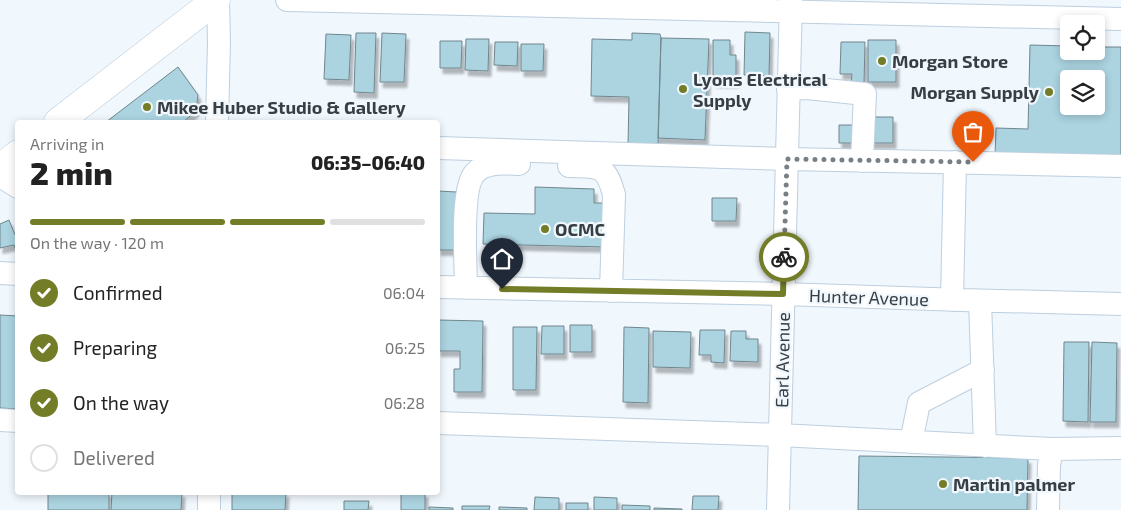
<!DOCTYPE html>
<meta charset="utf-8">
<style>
body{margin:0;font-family:"Exo 2",sans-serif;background:#f2f2f2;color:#222;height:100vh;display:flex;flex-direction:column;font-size:19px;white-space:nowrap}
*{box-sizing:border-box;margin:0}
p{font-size:16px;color:#767676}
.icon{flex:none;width:28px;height:28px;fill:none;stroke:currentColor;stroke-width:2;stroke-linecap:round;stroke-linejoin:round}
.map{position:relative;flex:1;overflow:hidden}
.sheet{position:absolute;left:15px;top:120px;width:425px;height:375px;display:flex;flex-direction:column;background:#fff;border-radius:5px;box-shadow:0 2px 8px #0003}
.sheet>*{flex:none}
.tools{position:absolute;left:1060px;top:15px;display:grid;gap:10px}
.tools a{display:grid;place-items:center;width:45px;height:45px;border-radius:5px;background:#fff;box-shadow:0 2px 8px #0003;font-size:25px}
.pin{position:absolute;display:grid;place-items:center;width:42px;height:42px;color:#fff;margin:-51px -21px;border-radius:50% 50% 50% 0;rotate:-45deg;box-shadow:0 0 5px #0007}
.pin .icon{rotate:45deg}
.courier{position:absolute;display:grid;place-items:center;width:50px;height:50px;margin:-25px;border:4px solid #737c27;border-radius:50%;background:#fff;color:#222;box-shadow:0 1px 6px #0007}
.headline em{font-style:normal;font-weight:800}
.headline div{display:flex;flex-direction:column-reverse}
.headline{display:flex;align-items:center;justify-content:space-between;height:85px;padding:0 15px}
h1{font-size:32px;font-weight:800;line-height:38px}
.bar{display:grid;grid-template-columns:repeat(4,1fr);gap:8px 5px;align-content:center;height:60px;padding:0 15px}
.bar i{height:6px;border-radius:4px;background:#e0e0e0}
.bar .current{background:#737c27}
.bar p{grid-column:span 4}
ol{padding:0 15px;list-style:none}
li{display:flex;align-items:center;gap:15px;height:55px}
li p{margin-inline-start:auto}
li .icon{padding:5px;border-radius:50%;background:#737c27;color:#fff;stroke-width:4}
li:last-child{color:#767676}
li i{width:28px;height:28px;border:2px solid #e0e0e0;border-radius:50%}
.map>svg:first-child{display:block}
.building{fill:#abd3e0;stroke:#70868d;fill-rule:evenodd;filter:url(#shadow)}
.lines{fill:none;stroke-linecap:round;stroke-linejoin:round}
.minor-casing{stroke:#becfde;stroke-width:24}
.major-casing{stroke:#becfde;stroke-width:29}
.minor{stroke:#fff;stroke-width:22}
.major{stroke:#fff;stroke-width:28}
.done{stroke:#787f85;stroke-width:5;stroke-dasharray:0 9}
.route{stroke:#737c27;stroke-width:6}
.poi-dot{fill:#737c27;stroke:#f0f7fd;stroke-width:2}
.labels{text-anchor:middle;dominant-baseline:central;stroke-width:4.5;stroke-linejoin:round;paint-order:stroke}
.poi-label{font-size:18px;font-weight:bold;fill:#373e44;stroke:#f0f7fd;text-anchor:start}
.street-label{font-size:18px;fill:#373e44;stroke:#f0f7fd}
</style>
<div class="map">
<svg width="1121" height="510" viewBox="0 0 1121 510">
<defs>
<filter id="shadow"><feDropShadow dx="3" dy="5.5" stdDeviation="1" flood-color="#0004"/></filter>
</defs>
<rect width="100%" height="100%" fill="#f0f7fd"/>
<path class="building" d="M 745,32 L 770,33 L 769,76 L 744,75 Z
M 356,33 L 376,33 L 374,93 L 354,92 Z
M 382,33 L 406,34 L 404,82 L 380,82 Z
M 632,33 L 660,34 L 661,38 L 658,145 L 628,144 L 629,97 L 591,96 L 592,39 L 632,40 Z
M 326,34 L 351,35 L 349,80 L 324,79 Z
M 661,38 L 709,39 L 705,140 L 658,138 Z
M 466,39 L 489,39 L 488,71 L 465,70 Z
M 713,40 L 730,40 L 730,55 L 736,55 L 736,82 L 713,82 Z
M 868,40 L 896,40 L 896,82 L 868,82 Z
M 440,41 L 462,41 L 461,68 L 440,68 Z
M 495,42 L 518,42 L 517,66 L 494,65 Z
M 841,42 L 865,42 L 864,84 L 851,84 L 852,74 L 840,74 Z
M 521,44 L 544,44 L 543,71 L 521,71 Z
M 1030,45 L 1069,46 L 1069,51 L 1096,51 L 1096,47 L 1121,47 L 1121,157 L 995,155 L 996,128 L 1028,129 ZM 1069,79 L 1096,79 L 1096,106 L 1069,106 Z
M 178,67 L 198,95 L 196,111 L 183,122 L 106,122 Z
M 870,117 L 893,117 L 893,143 L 870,143 Z
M 839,125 L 859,125 L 859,143 L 839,143 Z
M 535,187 L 594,189 L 594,203 L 607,203 L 605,247 L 483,244 L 484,213 L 535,214 Z
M 438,191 L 457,192 L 456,250 L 438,250 Z
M 712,198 L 737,198 L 736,221 L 712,221 Z
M 9,220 L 15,235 L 18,234 L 18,251 L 16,251 L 14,245 L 0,248 L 0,224 Z
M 0,315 L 18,316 L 18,409 L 0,408 Z
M 438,320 L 483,321 L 482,392 L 454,392 L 454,369 L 460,369 L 460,351 L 438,351 Z
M 570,325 L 592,325 L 592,352 L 570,352 Z
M 542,326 L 564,326 L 564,354 L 541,354 Z
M 513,327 L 537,327 L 536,390 L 513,390 Z
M 624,327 L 649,328 L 648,403 L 623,402 Z
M 700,330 L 725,330 L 724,363 L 711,362 L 711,355 L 699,355 Z
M 653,331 L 691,332 L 690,368 L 653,367 Z
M 731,331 L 746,331 L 746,339 L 758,339 L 758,362 L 730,361 Z
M 1064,342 L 1089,342 L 1088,422 L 1063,421 Z
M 1092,342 L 1117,343 L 1116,422 L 1090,422 Z
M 859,456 L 1028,458 L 1027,510 L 858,510 Z
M 48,492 L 109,492 L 109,510 L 48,510 Z
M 112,492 L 182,492 L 181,510 L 111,510 Z
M 232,492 L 286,492 L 285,510 L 232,510 Z
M 401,492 L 425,492 L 425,510 L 401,510 Z
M 693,496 L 719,496 L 718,510 L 692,510 Z
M 535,497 L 559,498 L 559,510 L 534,510 Z
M 594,497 L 617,498 L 617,510 L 594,510 Z
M 344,501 L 369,501 L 368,510 L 344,510 Z
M 566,503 L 588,503 L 588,510 L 566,510 Z
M 622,505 L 650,506 L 650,510 L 622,510 Z
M 462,506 L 490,506 L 489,510 L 462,510 Z
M 429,507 L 453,508 L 453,510 L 429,510 Z
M 499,507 L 527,508 L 527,510 L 499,510 Z
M 654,508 L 682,509 L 682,510 L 654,510 Z"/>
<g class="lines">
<defs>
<path id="minor" d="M 287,0 L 1121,19
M 788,89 L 807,88 L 865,94 L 862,161
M 217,122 L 219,42 L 218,0
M 438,148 L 787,159 L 1121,166
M 569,166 C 598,167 606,163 614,195 L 611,291
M 0,176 L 18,187
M 0,273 L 18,274
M 438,287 L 783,294 L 962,300 L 1121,304
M 466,288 C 466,264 460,189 475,173 C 484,162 506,163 519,164
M 952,300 L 955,162
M 980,301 L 985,446
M 0,420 L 18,421
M 438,423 L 780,435 L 1052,449 L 1121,448
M 911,442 L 919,403 L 983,370
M 209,510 L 209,492
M 778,510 L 791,0
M 1048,510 L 1049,465 L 1052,449"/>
<path id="major" d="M 58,122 L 216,0
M 0,168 L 18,154"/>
</defs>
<use href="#minor" class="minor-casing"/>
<use href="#major" class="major-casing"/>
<use href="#minor" class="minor"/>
<use href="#major" class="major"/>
</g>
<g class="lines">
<path class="done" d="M 784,257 L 787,159 L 973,162"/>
<path class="route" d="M 502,289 L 783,294 L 784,257"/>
</g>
<g class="poi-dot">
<circle cx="882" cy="61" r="5"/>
<circle cx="683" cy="89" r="5"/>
<circle cx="1049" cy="92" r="5"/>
<circle cx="147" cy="107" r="5"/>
<circle cx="545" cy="229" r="5"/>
<circle cx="943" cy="484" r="5"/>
</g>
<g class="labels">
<g class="poi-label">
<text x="892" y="61">Morgan Store</text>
<text x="693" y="79">Lyons Electrical<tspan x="693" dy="21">Supply</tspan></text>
<text x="1039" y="92" text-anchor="end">Morgan Supply</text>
<text x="157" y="107">Mikee Huber Studio &amp; Gallery</text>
<text x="555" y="229">OCMC</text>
<text x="953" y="484">Martin palmer</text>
</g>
<g class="street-label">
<text transform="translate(869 297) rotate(2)">Hunter Avenue</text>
<text transform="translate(782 360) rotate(-89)">Earl Avenue</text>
</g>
</g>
</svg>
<div class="tools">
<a><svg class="icon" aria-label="locate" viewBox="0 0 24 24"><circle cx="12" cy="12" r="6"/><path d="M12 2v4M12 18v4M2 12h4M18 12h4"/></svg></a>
<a><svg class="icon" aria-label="layers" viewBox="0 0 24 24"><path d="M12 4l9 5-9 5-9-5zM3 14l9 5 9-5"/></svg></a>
</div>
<div class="pin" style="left:973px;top:162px;background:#ea580c"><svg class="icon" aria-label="bag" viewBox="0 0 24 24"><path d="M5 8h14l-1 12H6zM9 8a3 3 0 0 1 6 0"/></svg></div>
<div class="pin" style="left:502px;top:289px;background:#1f2937"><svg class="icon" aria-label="home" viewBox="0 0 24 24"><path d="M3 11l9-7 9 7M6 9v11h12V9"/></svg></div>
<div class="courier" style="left:784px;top:257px"><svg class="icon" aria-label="bike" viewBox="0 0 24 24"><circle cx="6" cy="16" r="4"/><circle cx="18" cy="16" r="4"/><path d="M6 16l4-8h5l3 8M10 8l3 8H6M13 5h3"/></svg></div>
<section class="sheet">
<div class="headline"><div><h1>2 min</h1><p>Arriving in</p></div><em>06:35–06:40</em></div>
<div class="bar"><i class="current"></i><i class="current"></i><i class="current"></i><i></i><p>On the way · 120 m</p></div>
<ol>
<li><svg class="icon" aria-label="check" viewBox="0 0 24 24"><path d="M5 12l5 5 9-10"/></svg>Confirmed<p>06:04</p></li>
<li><svg class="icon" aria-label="check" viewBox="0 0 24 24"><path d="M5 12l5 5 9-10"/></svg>Preparing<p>06:25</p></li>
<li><svg class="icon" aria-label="check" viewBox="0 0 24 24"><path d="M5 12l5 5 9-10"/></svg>On the way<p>06:28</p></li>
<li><i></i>Delivered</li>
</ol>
</section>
</div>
